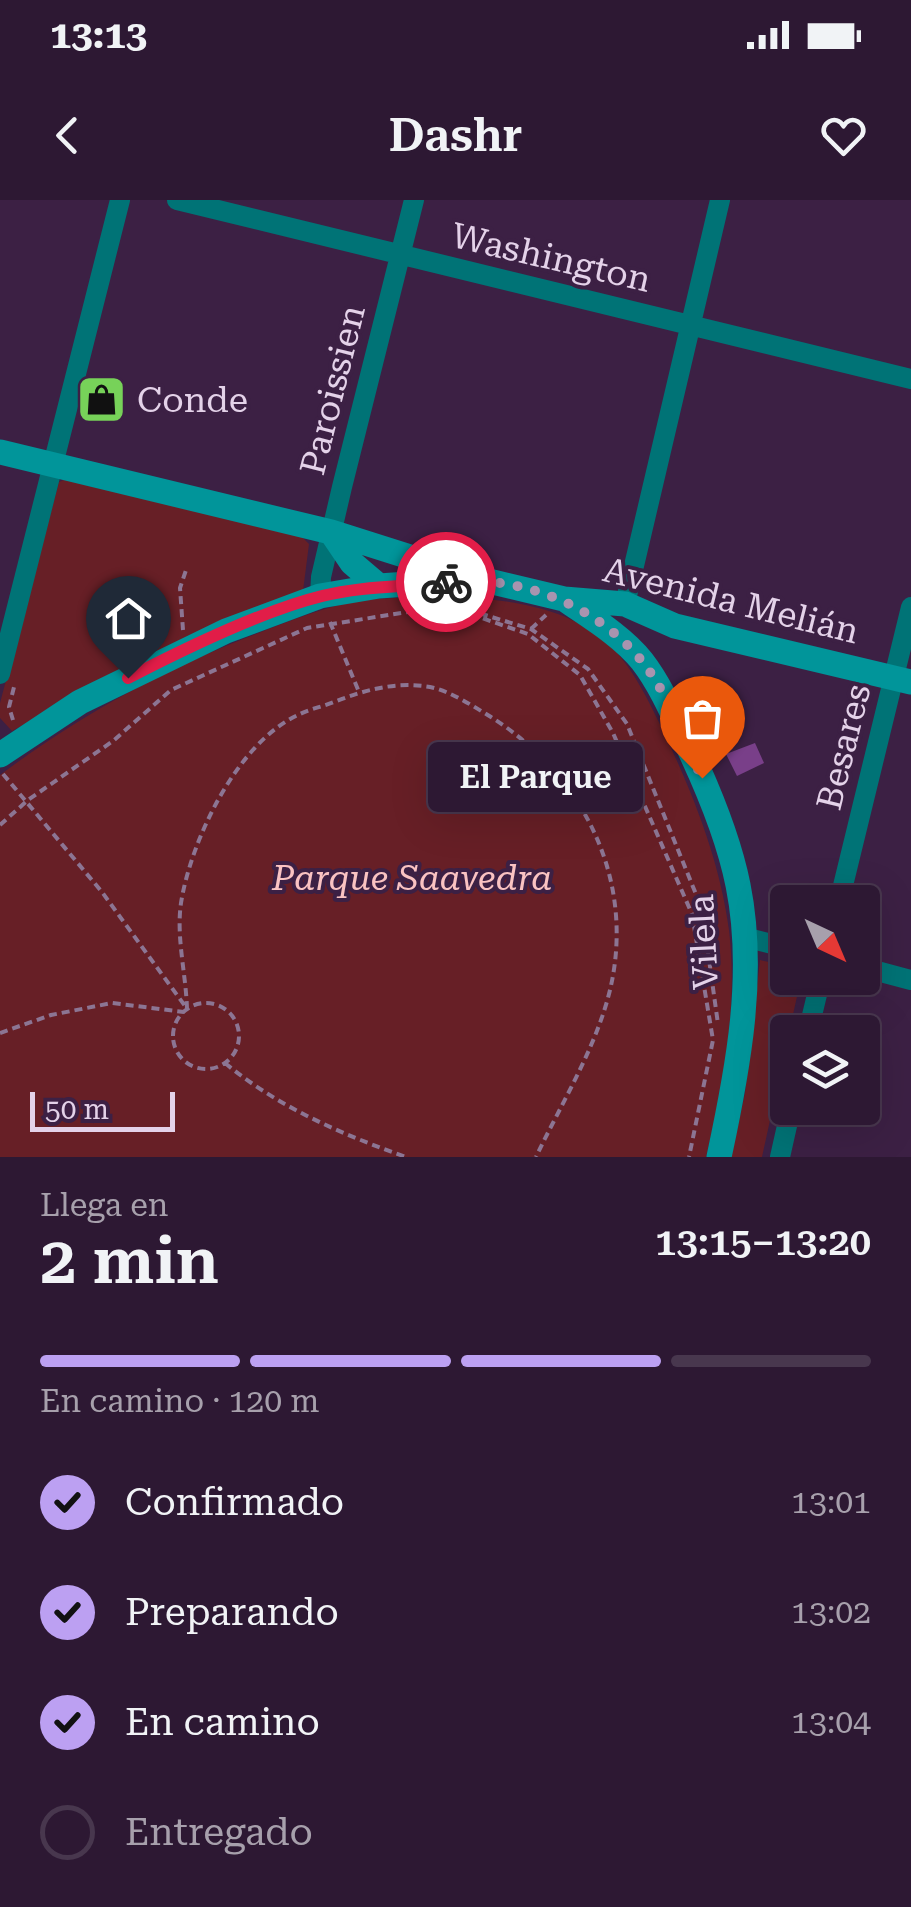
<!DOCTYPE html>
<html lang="es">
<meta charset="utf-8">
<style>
body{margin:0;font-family:"Roboto Serif",serif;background:#39253f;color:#f1f3f6;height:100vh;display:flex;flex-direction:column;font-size:38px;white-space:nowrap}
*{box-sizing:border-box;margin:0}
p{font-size:32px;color:#a7a0ac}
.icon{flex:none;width:55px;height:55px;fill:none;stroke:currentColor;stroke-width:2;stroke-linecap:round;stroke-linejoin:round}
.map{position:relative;height:957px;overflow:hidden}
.drawer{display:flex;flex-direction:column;background:#2d1833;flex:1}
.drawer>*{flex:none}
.needle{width:65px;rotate:136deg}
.tools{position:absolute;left:770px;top:685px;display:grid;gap:20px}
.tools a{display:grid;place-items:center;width:110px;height:110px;border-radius:10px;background:#2d1833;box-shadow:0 10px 40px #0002,0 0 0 2px #48374e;font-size:50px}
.scale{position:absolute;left:30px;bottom:25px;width:145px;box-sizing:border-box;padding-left:10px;border:5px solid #e4d2e9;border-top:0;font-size:28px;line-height:35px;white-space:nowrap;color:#e4d2e9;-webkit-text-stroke:8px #3c2044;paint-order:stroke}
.pin{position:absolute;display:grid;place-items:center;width:85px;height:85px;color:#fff;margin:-102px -42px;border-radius:50% 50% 50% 0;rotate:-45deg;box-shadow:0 0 10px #0007}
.pin .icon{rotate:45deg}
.courier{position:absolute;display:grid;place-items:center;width:100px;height:100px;margin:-50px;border:8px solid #e11d48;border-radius:50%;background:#fff;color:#222;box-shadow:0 2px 12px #0007}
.bubble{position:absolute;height:70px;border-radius:10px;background:#2d1833;box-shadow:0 10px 40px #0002,0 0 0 2px #48374e;font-size:32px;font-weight:600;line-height:70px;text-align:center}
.head em{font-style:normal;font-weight:600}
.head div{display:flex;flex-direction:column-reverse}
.head{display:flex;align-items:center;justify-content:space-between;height:170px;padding:0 40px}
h1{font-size:65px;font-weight:600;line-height:75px}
.bar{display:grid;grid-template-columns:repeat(4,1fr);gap:15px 10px;align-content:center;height:120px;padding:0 40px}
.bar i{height:12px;border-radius:8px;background:#48374e}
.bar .active{background:#bca0f2}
.bar p{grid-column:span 4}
ol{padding:0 40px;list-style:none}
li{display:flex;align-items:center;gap:30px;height:110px}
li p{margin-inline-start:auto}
li .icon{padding:10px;border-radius:50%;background:#bca0f2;color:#111;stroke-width:4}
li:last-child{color:#a7a0ac}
li i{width:55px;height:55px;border:5px solid #48374e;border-radius:50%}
.status{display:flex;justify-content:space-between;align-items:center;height:70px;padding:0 50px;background:#2d1833;direction:ltr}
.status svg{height:28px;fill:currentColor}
header{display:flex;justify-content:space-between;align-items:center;height:130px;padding:0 40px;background:#2d1833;font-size:45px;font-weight:600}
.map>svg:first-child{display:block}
.green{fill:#671f26}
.building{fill:#793f89}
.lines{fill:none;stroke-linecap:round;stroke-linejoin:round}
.path{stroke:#8c7593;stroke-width:4;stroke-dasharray:8 5;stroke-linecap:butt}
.street{stroke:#007376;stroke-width:20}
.secondary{stroke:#01959a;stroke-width:25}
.done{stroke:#a994af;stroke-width:10;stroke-dasharray:0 18}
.route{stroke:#e11d48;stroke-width:12}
.labels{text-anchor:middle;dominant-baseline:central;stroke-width:8;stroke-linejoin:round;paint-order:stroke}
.street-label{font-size:35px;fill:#e4d2e9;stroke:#3c2044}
.poi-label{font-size:35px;fill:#e4d2e9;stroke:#3c2044;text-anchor:start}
.park-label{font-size:35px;font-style:italic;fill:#fac3c2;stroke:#3c2044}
</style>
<div class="status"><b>13:13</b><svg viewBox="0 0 49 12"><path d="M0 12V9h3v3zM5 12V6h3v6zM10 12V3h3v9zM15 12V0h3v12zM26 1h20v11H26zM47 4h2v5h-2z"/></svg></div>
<header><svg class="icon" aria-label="back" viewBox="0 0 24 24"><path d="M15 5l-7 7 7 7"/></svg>Dashr<svg class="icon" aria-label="heart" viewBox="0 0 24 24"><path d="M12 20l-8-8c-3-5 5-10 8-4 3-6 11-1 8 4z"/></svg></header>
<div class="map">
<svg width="911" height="957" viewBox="0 0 911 957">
<rect width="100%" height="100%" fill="#3c2044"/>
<path class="green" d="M 66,279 L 299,334 L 309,344 L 303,391 L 179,442 L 12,531 L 0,518 L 0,503 L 59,282 Z
M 443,396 C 498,399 558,403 603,439 C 630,461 650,503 665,535 C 694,596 720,662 729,730 C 738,805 724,884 706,957 L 0,957 L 0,575 C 79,516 164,469 256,434 C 289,421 323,407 359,401 C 386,397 415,398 443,396 Z
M 760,760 L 787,766 L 788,778 L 801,778 L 762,957 L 731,957 L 745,893 Z"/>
<path class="building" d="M 755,543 L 764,563 L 737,576 L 726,554 Z"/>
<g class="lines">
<path class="path" d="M 442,406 L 459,407 L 531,429 L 588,469 L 627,524 L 702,709 L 718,824
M 330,422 L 359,492
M 531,429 L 546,415
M 183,430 L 180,388 L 186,370
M 13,520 L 9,507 L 14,487
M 3,574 L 102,692 L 185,806
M 0,625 L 28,600 L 113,541 L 171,490 L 307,428 L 420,410 L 470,414 L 528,434 L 580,475 L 613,533 L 692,714 L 713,840 L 689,957
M173 836a33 33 0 1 1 66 0a33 33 0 1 1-66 0Z
M 187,809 C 186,774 176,737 181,703 C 191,640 237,543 298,515 C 309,509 322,507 334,502 C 365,490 396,481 430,487 C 450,491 473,506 491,517 C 584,576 636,680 610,790 C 596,848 561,904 536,957
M 0,833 L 51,815 L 112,803 L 184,812
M 225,863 C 278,907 341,934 406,957"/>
<path class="street" d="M 177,0 L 911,179
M 320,396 L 321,377 L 342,287 L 414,0
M 625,404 L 720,0
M 0,474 L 120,0
M 839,702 L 911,407
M 744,737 L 788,748
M 862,767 L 911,780
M 808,832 L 821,778
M 780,957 L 791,908"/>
<path class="secondary" d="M 0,252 L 331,332 L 476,378 L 564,399 L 625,404 L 675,426 L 911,482
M 331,332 L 352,363 L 379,386
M 564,399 C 590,417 622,436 642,461 C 663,488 677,524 692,555 C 711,596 729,640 738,685 C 756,774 738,869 719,957
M 0,555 L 80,502 L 226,431 L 320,396 L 379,386 L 466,380"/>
</g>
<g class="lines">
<path class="done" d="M 446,382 C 517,374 595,404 641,460 C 668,493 684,539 702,578"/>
<path class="route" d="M 128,478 C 184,449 261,411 322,396 C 363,386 404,387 446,382"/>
</g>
<defs>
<symbol id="shop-square" viewBox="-11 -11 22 22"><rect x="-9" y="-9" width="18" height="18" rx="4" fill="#77d259" stroke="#3c2044"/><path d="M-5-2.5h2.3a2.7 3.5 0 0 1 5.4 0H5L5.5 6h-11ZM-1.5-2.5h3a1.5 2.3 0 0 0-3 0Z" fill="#111"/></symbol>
</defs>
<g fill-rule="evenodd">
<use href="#shop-square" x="74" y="172" width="55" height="55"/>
</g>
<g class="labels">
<g class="street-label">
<text transform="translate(551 58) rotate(13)">Washington</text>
<text transform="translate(333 190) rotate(-76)">Paroissien</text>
<text transform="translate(731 401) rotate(14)">Avenida Melián</text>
<text transform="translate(844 547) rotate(-76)">Besares</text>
<text transform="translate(704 742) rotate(-93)">Vilela</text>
</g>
<g class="poi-label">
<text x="137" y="200">Conde</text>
</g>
<g class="park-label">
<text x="412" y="678">Parque Saavedra</text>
</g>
</g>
</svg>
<div class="tools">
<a><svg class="needle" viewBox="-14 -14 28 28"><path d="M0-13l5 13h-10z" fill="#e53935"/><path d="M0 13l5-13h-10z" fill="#a7a0ac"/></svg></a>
<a><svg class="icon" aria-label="layers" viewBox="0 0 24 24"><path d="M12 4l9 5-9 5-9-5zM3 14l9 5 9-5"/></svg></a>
</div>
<div class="scale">50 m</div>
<div class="pin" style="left:702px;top:578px;background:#ea580c"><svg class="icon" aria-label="bag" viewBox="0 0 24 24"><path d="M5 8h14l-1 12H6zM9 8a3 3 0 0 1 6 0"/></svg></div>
<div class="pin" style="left:128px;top:478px;background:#1f2937"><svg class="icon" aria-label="home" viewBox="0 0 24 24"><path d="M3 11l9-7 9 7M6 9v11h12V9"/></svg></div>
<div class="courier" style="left:446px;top:382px"><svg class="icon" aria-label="bike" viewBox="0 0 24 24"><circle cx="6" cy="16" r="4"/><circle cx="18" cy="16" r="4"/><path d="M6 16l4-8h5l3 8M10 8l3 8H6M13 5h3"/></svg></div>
<div class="bubble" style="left:428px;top:542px;width:215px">El Parque</div>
</div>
<section class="drawer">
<div class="head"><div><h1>2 min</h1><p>Llega en</p></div><em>13:15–13:20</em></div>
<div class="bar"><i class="active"></i><i class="active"></i><i class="active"></i><i></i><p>En camino · 120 m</p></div>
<ol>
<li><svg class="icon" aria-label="check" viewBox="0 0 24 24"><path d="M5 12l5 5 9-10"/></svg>Confirmado<p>13:01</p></li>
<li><svg class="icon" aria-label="check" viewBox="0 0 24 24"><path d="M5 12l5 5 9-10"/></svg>Preparando<p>13:02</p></li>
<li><svg class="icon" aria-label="check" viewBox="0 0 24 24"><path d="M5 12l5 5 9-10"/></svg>En camino<p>13:04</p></li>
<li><i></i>Entregado</li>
</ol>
</section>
